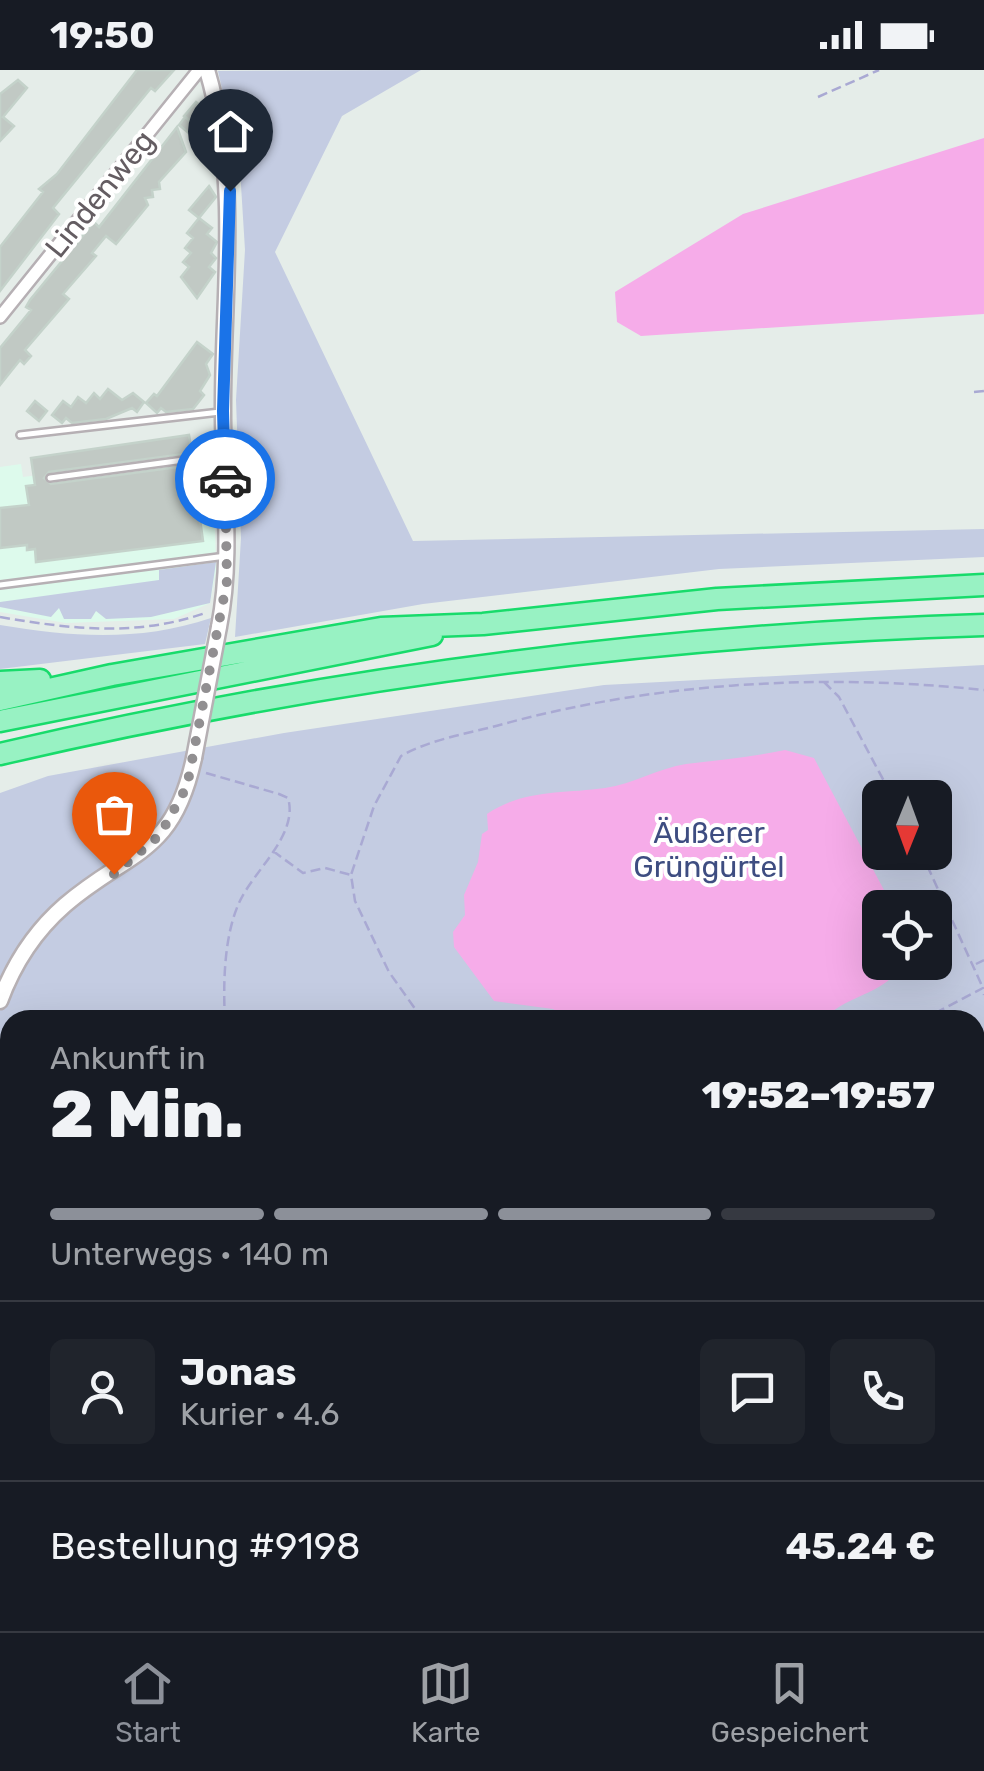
<!DOCTYPE html>
<html lang="de">
<meta charset="utf-8">
<style>
body{margin:0;font-family:Rubik,sans-serif;background:#20242c;color:#f1f3f6;height:100vh;display:flex;flex-direction:column;font-size:38px;white-space:nowrap}
*{box-sizing:border-box;margin:0}
p{font-size:32px;color:#9ea1a6}
.icon{flex:none;width:55px;height:55px;fill:none;stroke:currentColor;stroke-width:2;stroke-linecap:round;stroke-linejoin:round}
.map{position:relative;flex:1;overflow:hidden}
.side{position:absolute;left:0px;top:940px;width:985px;height:622px;display:flex;flex-direction:column;background:#171b24;border-radius:30px 30px 0 0;box-shadow:0 10px 40px #0002}
.side>*{flex:none}
.needle{width:65px;rotate:181deg}
.fabs{position:absolute;left:862px;top:710px;display:grid;gap:20px}
.fabs a{display:grid;place-items:center;width:90px;height:90px;border-radius:15px;background:#171b24;box-shadow:0 10px 40px #0002;font-size:50px}
.pin{position:absolute;display:grid;place-items:center;width:85px;height:85px;color:#fff;margin:-102px -42px;border-radius:50% 50% 50% 0;rotate:-45deg;box-shadow:0 0 10px #0007}
.pin .icon{rotate:45deg}
.courier{position:absolute;display:grid;place-items:center;width:100px;height:100px;margin:-50px;border:8px solid #1a73e8;border-radius:50%;background:#fff;color:#222;box-shadow:0 2px 12px #0007}
.summary em{font-style:normal;font-weight:800}
.summary div{display:flex;flex-direction:column-reverse}
.summary{display:flex;align-items:center;justify-content:space-between;height:170px;padding:0 50px}
h1{font-size:65px;font-weight:800;line-height:75px}
.bar{display:grid;grid-template-columns:repeat(4,1fr);gap:15px 10px;align-content:center;height:120px;padding:0 50px}
.bar i{height:12px;border-radius:8px;background:#363941}
.bar .current{background:#8c9099}
.bar p{grid-column:span 4}
.line{display:flex;align-items:center;gap:25px;padding:0 50px;border-top:2px solid #363941}
.line div{flex:1}
.round{display:grid;place-items:center;flex:none;width:105px;height:105px;border-radius:15px;background:#20242c}
.status{display:flex;justify-content:space-between;align-items:center;height:70px;padding:0 50px;background:#171b24;direction:ltr}
.status svg{height:28px;fill:currentColor}
.tab-bar{display:flex;justify-content:space-around;align-items:center;height:140px;border-top:2px solid #363941;background:#171b24;font-size:28px;color:#9ea1a6}
.tab-bar a{display:grid;justify-items:center;gap:5px}
.tab-bar .current{color:#8c9099}
.map>svg:first-child{display:block}
.commercial{fill:#ddfaec}
.green{fill:#c4cce2;fill-rule:evenodd}
.water{fill:#f6ace9}
.building{fill:#c1c9c4;stroke:#c4d2ca;stroke-width:2.5}
.lines{fill:none;stroke-linecap:round;stroke-linejoin:round}
.service-casing{stroke:#b6b0b4;stroke-width:10}
.minor-casing{stroke:#b6b0b4;stroke-width:16}
.tertiary-casing{stroke:#b6b0b4;stroke-width:19}
.motorway-casing{stroke:#18db6b;stroke-width:25}
.path{stroke:#a9a9d3;stroke-width:2.5;stroke-dasharray:10 5;stroke-linecap:butt}
.service{stroke:#fff;stroke-width:5}
.minor{stroke:#fff;stroke-width:11}
.tertiary{stroke:#fff;stroke-width:14}
.motorway{stroke:#98f2c3;stroke-width:20}
.tertiary-bridge-casing{stroke:#b6b0b4;stroke-width:19;stroke-linecap:butt}
.tertiary-bridge{stroke:#fff;stroke-width:14}
.done{stroke:#918f91;stroke-width:10;stroke-dasharray:0 18}
.route{stroke:#1a73e8;stroke-width:12}
.labels{text-anchor:middle;dominant-baseline:central;stroke-width:8;stroke-linejoin:round;paint-order:stroke}
.street-label{font-size:30px;fill:#645d62;stroke:#fff}
.park-label{font-size:30px;fill:#3e4d81;stroke:#fff}
</style>
<div class="status"><b>19:50</b><svg viewBox="0 0 49 12"><path d="M0 12V9h3v3zM5 12V6h3v6zM10 12V3h3v9zM15 12V0h3v12zM26 1h20v11H26zM47 4h2v5h-2z"/></svg></div>
<div class="map">
<svg width="984" height="1561" viewBox="0 0 984 1561">
<rect width="100%" height="100%" fill="#e5ede9"/>
<path class="commercial" d="M 213,382 L 216,500 L 210,533 L 174,549 L 66,553 L 0,542 L 0,397 L 21,394 L 23,407 Z"/>
<path class="green" d="M 421,0 L 342,46 L 275,182 L 413,471 L 984,459 L 984,487 L 719,499 L 423,534 L 235,567 L 241,468 L 236,330 L 245,180 L 240,99 L 218,1 Z
M 216,492 L 210,533 L 151,547 L 106,549 L 96,541 L 91,549 L 64,549 L 59,538 L 51,547 L 0,537 L 0,532 L 159,510 L 159,500 Z
M 211,548 L 205,574 L 0,599 L 0,555 C 72,567 140,572 211,548 Z
M 984,595 L 984,1561 L 32,1561 L 32,1552 L 975,1552 L 975,950 L 10,950 L 10,1384 L 0,1389 L 0,723 L 48,706 L 284,663 L 604,615 ZM 880,728 L 935,728 L 935,782 L 880,782 ZM 880,838 L 935,838 L 935,892 L 880,892 Z
M 10,1413 L 10,1484 L 5,1484 L 10,1552 L 20,1553 L 20,1561 L 0,1561 L 0,1421 Z"/>
<path class="water" d="M 984,68 L 984,244 L 641,266 L 617,252 L 615,222 L 743,144 Z
M 785,680 L 814,688 L 893,837 L 880,838 L 880,892 L 905,893 C 880,926 859,921 829,944 L 830,950 L 619,950 L 593,944 L 570,949 L 553,939 L 494,931 L 454,877 L 453,862 L 465,845 L 464,825 L 478,792 L 482,764 L 488,760 L 487,744 C 524,719 562,724 605,718 C 633,714 659,698 686,694 C 719,690 751,687 785,680 Z"/>
<path class="building" d="M 137,0 L 174,0 L 155,21 L 151,18 L 53,138 L 59,144 L 0,221 L 0,177 L 43,122 L 39,119 L 57,104 Z
M 18,10 L 27,18 L 3,47 L 14,56 L 0,71 L 0,24 Z
M 196,32 L 204,39 L 193,53 L 184,46 Z
M 185,47 L 202,61 L 196,69 L 179,55 Z
M 177,57 L 186,82 L 159,112 L 160,119 L 152,120 L 153,127 L 145,128 L 148,135 L 116,174 L 106,166 L 92,183 L 96,186 L 63,224 L 69,229 L 25,280 L 31,286 L 24,294 L 20,290 L 0,315 L 0,278 L 31,240 L 26,237 L 30,230 L 94,152 L 99,157 Z
M 209,116 L 216,127 L 199,148 L 189,140 Z
M 199,148 L 212,158 L 207,164 L 217,172 L 211,183 L 216,188 L 209,197 L 215,202 L 197,228 L 181,207 L 189,197 L 183,192 L 191,183 L 185,178 L 193,168 L 187,163 Z
M 197,272 L 213,284 L 206,294 L 210,305 L 200,321 L 204,325 L 193,339 L 166,342 L 161,338 L 157,343 L 146,333 L 154,324 L 157,326 Z
M 108,319 L 122,330 L 133,323 L 144,332 L 137,342 L 132,338 L 106,349 L 72,353 L 66,348 L 62,353 L 52,345 L 63,331 L 71,337 L 78,327 L 86,333 L 94,323 L 100,329 Z
M 35,331 L 47,341 L 39,351 L 27,341 Z
M 189,365 L 192,383 L 49,402 L 44,408 L 51,414 L 208,393 L 208,405 L 194,406 L 203,471 L 36,492 L 35,479 L 27,480 L 27,475 L 0,478 L 0,438 L 29,435 L 26,416 L 35,415 L 31,388 Z"/>
<g class="lines">
<defs>
<path id="service" d="M 20,365 L 220,342
M 50,408 L 221,385
M 0,515 L 226,486"/>
<path id="minor" d="M 0,247 L 199,0"/>
<path id="tertiary" d="M 207,0 C 241,114 222,227 223,343 C 223,416 233,486 219,557
M 0,931 C 14,893 34,862 65,835 C 129,780 173,786 194,688
M 0,992 L 10,1054
M 0,1259 L 10,1255"/>
<path id="motorway" d="M 0,612 L 40,610
M 0,630 L 112,605 L 381,558 L 483,554 L 717,529 L 984,515
M 0,651 L 432,565
M 0,684 C 322,609 653,565 984,555"/>
</defs>
<use href="#service" class="service-casing"/>
<use href="#minor" class="minor-casing"/>
<use href="#tertiary" class="tertiary-casing"/>
<use href="#motorway" class="motorway-casing"/>
<path class="path" d="M 818,27 L 879,0
M 974,322 L 984,321
M 0,547 C 70,559 137,567 205,543
M 824,612 L 839,627 L 893,728
M 206,703 L 279,724 L 288,728 C 299,765 253,801 239,833 C 224,866 223,914 225,950
M 273,781 L 303,803 L 325,798 L 351,805
M 921,782 L 983,918
M 976,894 L 984,890
M 423,950 L 389,902 L 355,831 L 351,805 L 374,736 L 401,686 C 429,670 465,664 496,656 C 654,612 822,603 984,620
M 922,950 L 983,918 L 984,925
M 975,1205 L 984,1198
M 975,1431 L 984,1433
M 975,1479 L 984,1482
M 75,1552 L 76,1561
M 339,1552 L 355,1561
M 562,1552 L 578,1561
M 634,1552 L 637,1561
M 210,1561 L 224,1552
M 264,1561 L 279,1552
M 785,1561 L 786,1552"/>
<use href="#service" class="service"/>
<use href="#minor" class="minor"/>
<use href="#tertiary" class="tertiary"/>
<use href="#motorway" class="motorway"/>
<defs>
<path id="tertiary-bridge" d="M 194,688 L 219,557"/>
</defs>
<use href="#tertiary-bridge" class="tertiary-bridge-casing"/>
<use href="#tertiary-bridge" class="tertiary-bridge"/>
</g>
<g class="lines">
<path class="done" d="M 114,804 L 160,765 L 187,716 L 227,511 L 225,409"/>
<path class="route" d="M 225,409 L 223,341 L 230,121"/>
</g>
<g class="labels">
<g class="street-label">
<text transform="translate(100 124) rotate(-51)">Lindenweg</text>
</g>
<g class="park-label">
<text x="709" y="763">Äußerer<tspan x="709" dy="34">Grüngürtel</tspan></text>
</g>
</g>
</svg>
<div class="fabs">
<a><svg class="needle" viewBox="-14 -14 28 28"><path d="M0-13l5 13h-10z" fill="#e53935"/><path d="M0 13l5-13h-10z" fill="#9ea1a6"/></svg></a>
<a><svg class="icon" aria-label="locate" viewBox="0 0 24 24"><circle cx="12" cy="12" r="6"/><path d="M12 2v4M12 18v4M2 12h4M18 12h4"/></svg></a>
</div>
<div class="pin" style="left:114px;top:804px;background:#ea580c"><svg class="icon" aria-label="bag" viewBox="0 0 24 24"><path d="M5 8h14l-1 12H6zM9 8a3 3 0 0 1 6 0"/></svg></div>
<div class="pin" style="left:230px;top:121px;background:#1f2937"><svg class="icon" aria-label="home" viewBox="0 0 24 24"><path d="M3 11l9-7 9 7M6 9v11h12V9"/></svg></div>
<div class="courier" style="left:225px;top:409px"><svg class="icon" aria-label="car" viewBox="0 0 24 24"><path d="M5 17H2v-5l4-1 3-4h7l3 4 3 1v5h-3M9 17h6M6 11h13"/><circle cx="7" cy="17" r="2"/><circle cx="17" cy="17" r="2"/></svg></div>
<section class="side">
<div class="summary"><div><h1>2 Min.</h1><p>Ankunft in</p></div><em>19:52–19:57</em></div>
<div class="bar"><i class="current"></i><i class="current"></i><i class="current"></i><i></i><p>Unterwegs · 140 m</p></div>
<div class="line" style="height:180px"><a class="round"><svg class="icon" aria-label="person" viewBox="0 0 24 24"><circle cx="12" cy="8" r="4"/><path d="M4 21q1-7 8-7t8 7"/></svg></a><div><b>Jonas</b><p>Kurier · 4.6</p></div><a class="round"><svg class="icon" aria-label="chat" viewBox="0 0 24 24"><path d="M4 5h16v11H9l-5 4z"/></svg></a><a class="round"><svg class="icon" aria-label="phone" viewBox="0 0 24 24"><path d="M5 4h4l2 5-3 2q2 4 5 5l2-3 5 2v4C11 20 4 13 5 4z"/></svg></a></div>
<div class="line" style="height:130px"><div>Bestellung #9198</div><b>45.24 €</b></div>
</section>
</div>
<nav class="tab-bar">
<a class="current"><svg class="icon" aria-label="home" viewBox="0 0 24 24"><path d="M3 11l9-7 9 7M6 9v11h12V9"/></svg>Start</a>
<a><svg class="icon" aria-label="map" viewBox="0 0 24 24"><path d="M3 6l6-2 6 2 6-2v14l-6 2-6-2-6 2zM9 4v14M15 6v14"/></svg>Karte</a>
<a><svg class="icon" aria-label="saved" viewBox="0 0 24 24"><path d="M7 4h10v16l-5-4-5 4z"/></svg>Gespeichert</a>
</nav>
